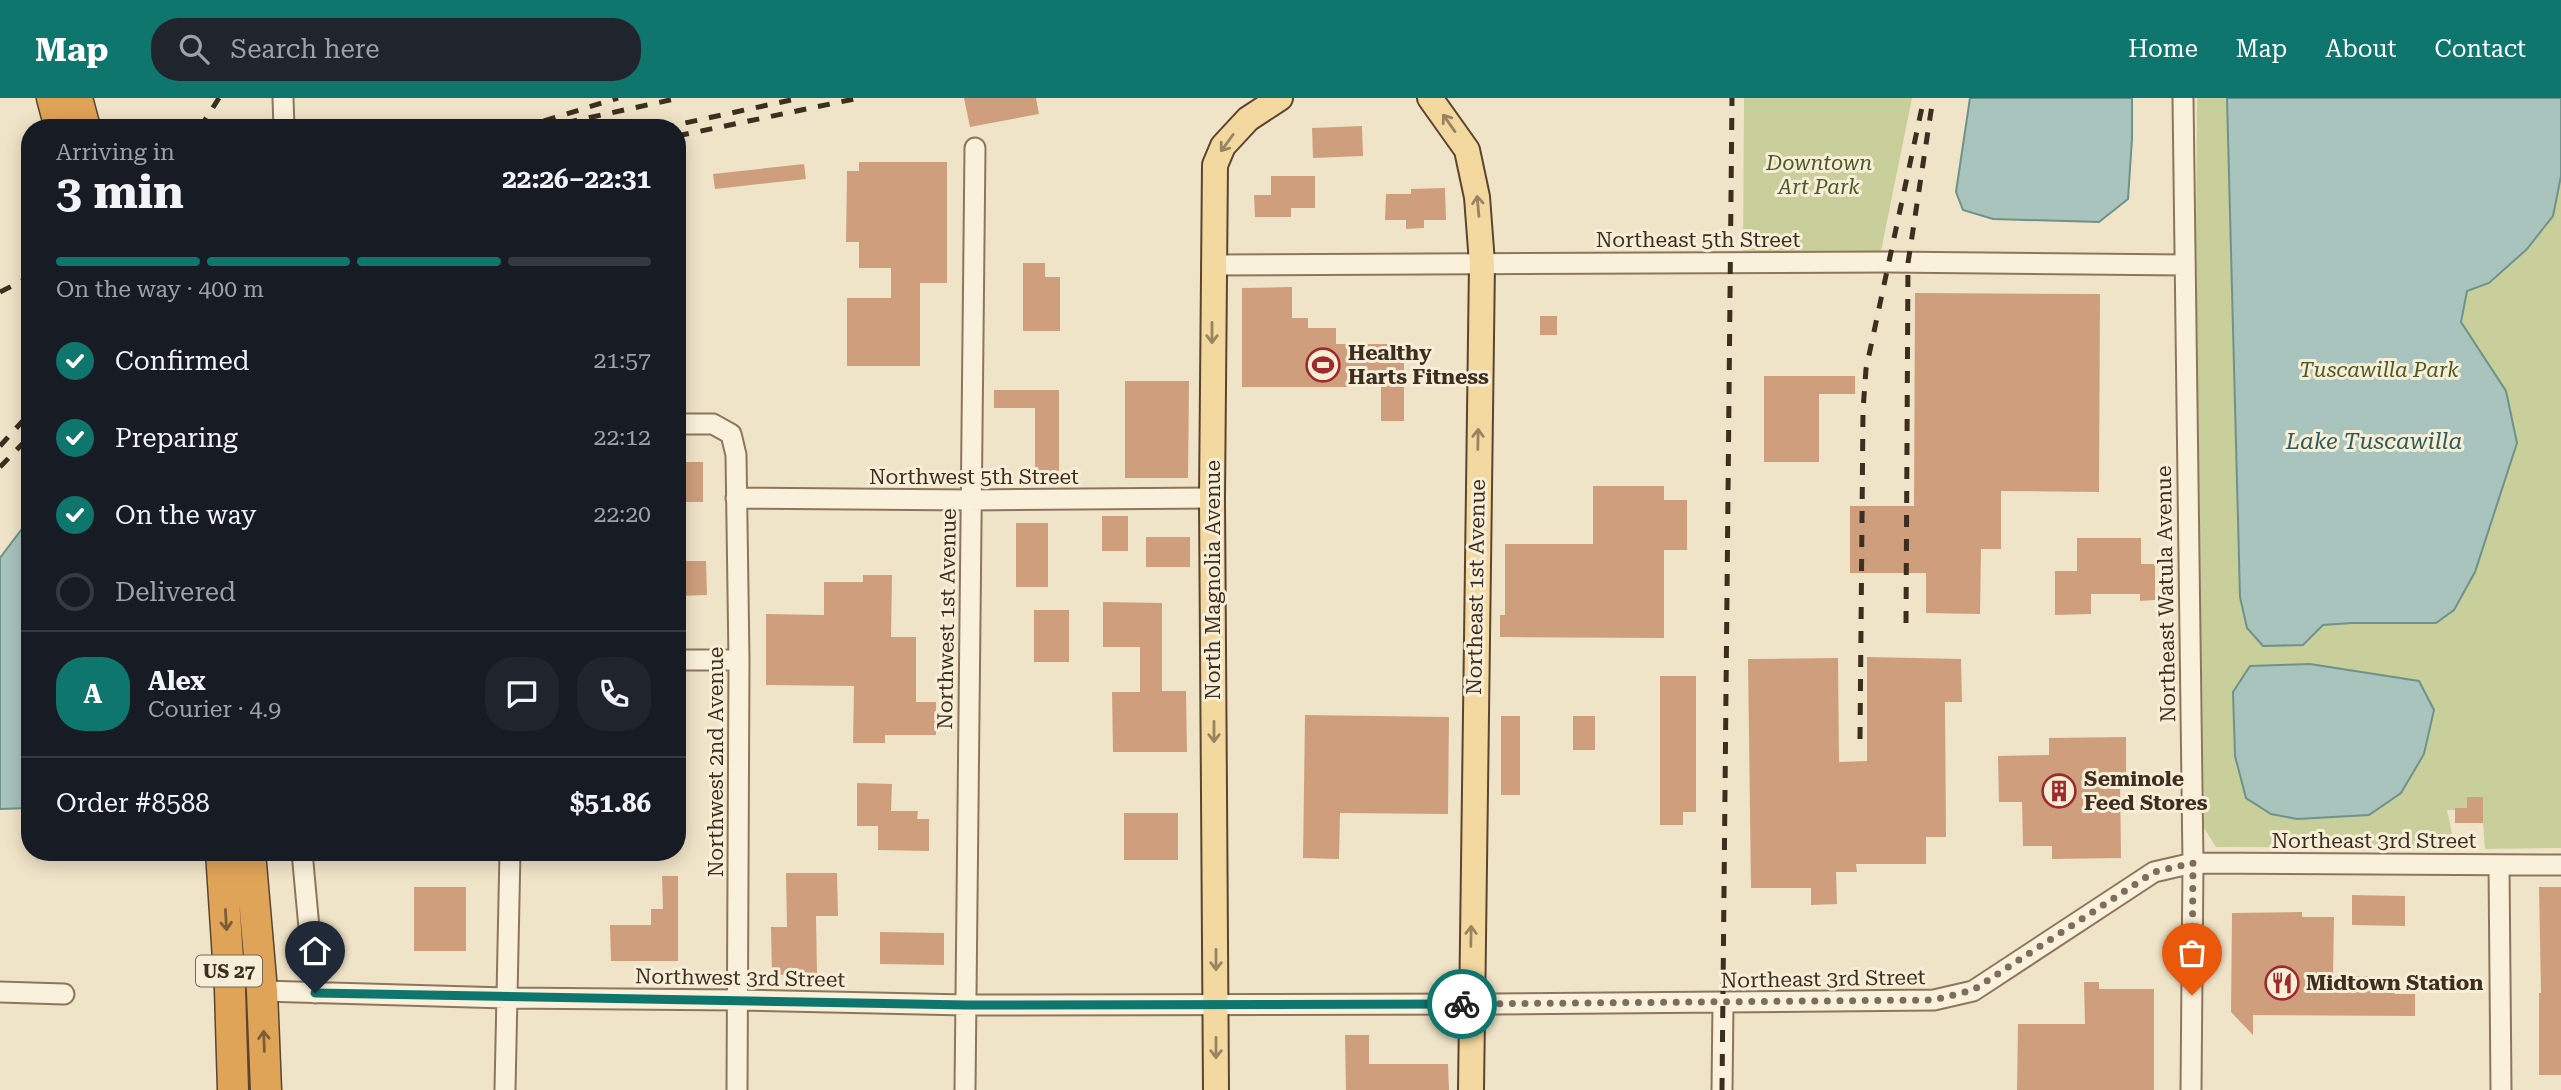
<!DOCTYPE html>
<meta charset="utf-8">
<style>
body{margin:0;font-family:"Roboto Serif",serif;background:#20242c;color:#f1f3f6;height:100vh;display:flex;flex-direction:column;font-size:26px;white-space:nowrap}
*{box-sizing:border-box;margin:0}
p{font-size:23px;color:#9ea1a6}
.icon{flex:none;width:38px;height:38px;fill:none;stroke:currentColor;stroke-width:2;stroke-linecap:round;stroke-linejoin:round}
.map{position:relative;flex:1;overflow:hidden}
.details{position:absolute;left:21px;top:21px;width:665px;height:742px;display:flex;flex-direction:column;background:#171b24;border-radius:28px;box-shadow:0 4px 18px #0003}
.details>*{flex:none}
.pin{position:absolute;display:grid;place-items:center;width:60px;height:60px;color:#fff;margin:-72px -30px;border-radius:50% 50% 50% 0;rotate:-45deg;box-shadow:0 0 7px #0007}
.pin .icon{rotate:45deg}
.courier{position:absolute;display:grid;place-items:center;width:70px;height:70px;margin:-35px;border:5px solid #0f766e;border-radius:50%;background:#fff;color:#222;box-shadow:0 2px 9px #0007}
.head em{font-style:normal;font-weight:700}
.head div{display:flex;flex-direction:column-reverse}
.head{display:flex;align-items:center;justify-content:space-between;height:119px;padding:0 35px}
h1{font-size:46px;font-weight:700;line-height:52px}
.bar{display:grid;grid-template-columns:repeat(4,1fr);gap:10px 7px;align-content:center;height:84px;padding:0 35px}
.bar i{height:9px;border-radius:5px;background:#363941}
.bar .on{background:#0f766e}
.bar p{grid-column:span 4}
.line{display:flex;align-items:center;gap:18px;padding:0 35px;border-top:2px solid #363941}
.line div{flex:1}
.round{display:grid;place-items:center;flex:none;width:74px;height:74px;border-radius:28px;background:#20242c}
ol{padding:0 35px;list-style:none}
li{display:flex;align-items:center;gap:21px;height:77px}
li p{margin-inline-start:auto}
li .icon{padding:7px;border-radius:50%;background:#0f766e;color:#fff;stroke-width:4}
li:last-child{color:#9ea1a6}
li i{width:38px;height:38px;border:4px solid #363941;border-radius:50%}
header{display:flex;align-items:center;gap:42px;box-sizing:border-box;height:98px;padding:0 35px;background:#0f766e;color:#fff}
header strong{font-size:33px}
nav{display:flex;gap:38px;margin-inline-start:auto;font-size:24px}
.search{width:490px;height:63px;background:#20242c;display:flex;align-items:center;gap:18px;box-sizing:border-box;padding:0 24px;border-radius:28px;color:#9ea1a6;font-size:26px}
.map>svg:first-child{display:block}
.green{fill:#c9cf9b}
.water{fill:#a9c4bc;stroke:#6f938a;stroke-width:2}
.building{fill:#cf9f7d}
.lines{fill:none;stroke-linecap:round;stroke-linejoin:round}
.minor-casing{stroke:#8d765c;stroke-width:23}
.major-casing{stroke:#5b4430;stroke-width:28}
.highway-casing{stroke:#5b4430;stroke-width:33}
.minor{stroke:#faf1dc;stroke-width:19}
.major{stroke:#f3d9a0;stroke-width:24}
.highway{stroke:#e0a458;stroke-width:30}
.rail{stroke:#3d2e20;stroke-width:5;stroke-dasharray:12 12;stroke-linecap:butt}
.oneway{stroke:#988460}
.oneway2{stroke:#7e5d36}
.done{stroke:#7c6e5b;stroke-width:7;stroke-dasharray:0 12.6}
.route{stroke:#0f766e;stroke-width:9}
.labels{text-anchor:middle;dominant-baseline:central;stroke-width:6;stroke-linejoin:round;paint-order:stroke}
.shield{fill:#f7eed8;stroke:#756857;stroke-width:2}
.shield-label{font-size:19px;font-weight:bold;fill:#3d2e20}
.park-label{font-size:21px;font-style:italic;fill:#4d5a26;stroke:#f7eed8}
.street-label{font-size:21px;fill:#3d2e20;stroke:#f7eed8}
.poi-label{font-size:21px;font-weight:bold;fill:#3d2e20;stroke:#f7eed8;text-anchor:start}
.water-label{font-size:23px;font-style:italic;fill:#2f5d5a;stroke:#f7eed8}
</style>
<header>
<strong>Map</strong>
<div class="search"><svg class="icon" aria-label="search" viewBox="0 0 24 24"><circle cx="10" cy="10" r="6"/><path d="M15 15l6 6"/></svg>Search here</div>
<nav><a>Home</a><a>Map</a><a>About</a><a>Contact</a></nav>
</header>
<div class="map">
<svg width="2561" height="992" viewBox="0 0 2561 992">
<rect width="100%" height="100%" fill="#f0e4c8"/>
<path class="green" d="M 1744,0 L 1912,0 L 1881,153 L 1743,153 Z
M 2197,0 L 2561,0 L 2561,750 L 2485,751 L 2482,712 L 2447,712 L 2455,750 L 2216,749 L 2204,730 L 2196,147 Z"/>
<path class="water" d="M 1970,0 L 2132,0 L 2132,41 L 2128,101 L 2099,124 L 1993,121 L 1963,112 L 1956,94 Z
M 2227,0 L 2561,0 L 2561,78 L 2553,118 L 2527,151 L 2489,185 L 2467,193 L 2461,224 L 2506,293 L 2517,345 L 2475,474 L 2454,512 L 2436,525 L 2352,525 L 2323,527 L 2303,547 L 2263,548 L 2247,530 L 2240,499 Z
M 28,423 L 30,710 L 0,711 L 0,460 Z
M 2310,566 L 2419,583 L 2434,612 L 2424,656 L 2401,695 L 2369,717 L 2297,721 L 2271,716 L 2246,700 L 2235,658 L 2233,594 L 2250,568 Z"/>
<path class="building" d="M 964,0 L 1036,0 L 1039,16 L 970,29 Z
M 1362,28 L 1363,58 L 1313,60 L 1312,30 Z
M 859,64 L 947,64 L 947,185 L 920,185 L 920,268 L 847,268 L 847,200 L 891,200 L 891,170 L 859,170 L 859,144 L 846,144 L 847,73 L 859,73 Z
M 804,66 L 806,81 L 715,91 L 713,76 Z
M 1271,78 L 1315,78 L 1315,110 L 1291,110 L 1291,119 L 1255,119 L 1254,97 L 1271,97 Z
M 1445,90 L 1446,122 L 1424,122 L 1424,130 L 1406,131 L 1406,122 L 1385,122 L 1386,96 L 1411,96 L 1411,91 Z
M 1023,165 L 1045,165 L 1045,179 L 1060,179 L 1060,233 L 1023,233 Z
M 1292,189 L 1292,220 L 1308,220 L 1308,230 L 1336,230 L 1336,246 L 1404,246 L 1404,323 L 1381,323 L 1381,289 L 1242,289 L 1242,190 Z
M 1915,195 L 2100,196 L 2099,394 L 2001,393 L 2001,451 L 1981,451 L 1980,516 L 1926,515 L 1926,475 L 1850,475 L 1850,408 L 1914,408 Z
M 1540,218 L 1557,218 L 1557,237 L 1540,237 Z
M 1764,278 L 1855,278 L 1855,296 L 1819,296 L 1819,364 L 1764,364 Z
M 1125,283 L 1189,283 L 1188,380 L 1125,380 Z
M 994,292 L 1059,292 L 1059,373 L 1035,373 L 1035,310 L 994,310 Z
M 677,364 L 703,364 L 703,404 L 677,404 Z
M 1593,388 L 1664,388 L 1664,402 L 1687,402 L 1687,452 L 1664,452 L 1664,540 L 1500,539 L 1500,517 L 1505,517 L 1505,446 L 1593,446 Z
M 1102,418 L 1128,418 L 1128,453 L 1102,453 Z
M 1016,425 L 1048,425 L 1048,489 L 1016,489 Z
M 1146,439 L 1190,439 L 1190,469 L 1146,469 Z
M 2077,440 L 2141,440 L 2141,466 L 2155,466 L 2155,502 L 2140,503 L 2140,496 L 2091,496 L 2091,516 L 2055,517 L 2055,473 L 2077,473 Z
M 677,463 L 706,463 L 707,497 L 677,498 Z
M 863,477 L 892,477 L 891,539 L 916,539 L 916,604 L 936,604 L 936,637 L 885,637 L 885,645 L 853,645 L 854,588 L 766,587 L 766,516 L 824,517 L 824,484 L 863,484 Z
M 1103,504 L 1162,505 L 1162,593 L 1186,593 L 1187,654 L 1113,654 L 1112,594 L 1140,594 L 1140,549 L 1103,549 Z
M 1034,512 L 1069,512 L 1069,564 L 1034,564 Z
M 1867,559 L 1961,561 L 1962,604 L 1945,604 L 1946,739 L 1926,739 L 1926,766 L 1856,766 L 1857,774 L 1836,774 L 1837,806 L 1811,807 L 1811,790 L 1751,790 L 1748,561 L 1838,560 L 1839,664 L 1867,663 Z
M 1660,578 L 1696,578 L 1696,714 L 1683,714 L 1683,727 L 1660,727 Z
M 1305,617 L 1449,619 L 1448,716 L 1340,715 L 1339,761 L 1303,760 Z
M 1501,618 L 1520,618 L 1520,697 L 1501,697 Z
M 1573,618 L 1595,618 L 1595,652 L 1573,652 Z
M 2126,639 L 2126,683 L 2120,683 L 2121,760 L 2052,761 L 2052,748 L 2023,748 L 2022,704 L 1999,704 L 1998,658 L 2049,657 L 2049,640 Z
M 857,685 L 892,686 L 891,713 L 918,713 L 917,721 L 929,721 L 929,753 L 878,752 L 878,728 L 857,728 Z
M 2467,699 L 2483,699 L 2483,725 L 2455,725 L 2455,710 L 2467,710 Z
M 1124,715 L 1178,715 L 1178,762 L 1124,762 Z
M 786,775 L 837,775 L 838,818 L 816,818 L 817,876 L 772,877 L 771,829 L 787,829 Z
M 662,778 L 678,778 L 678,863 L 611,863 L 610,827 L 651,827 L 651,811 L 663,811 Z
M 414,789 L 466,789 L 466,853 L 414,853 Z
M 2539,789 L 2561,789 L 2561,977 L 2539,977 L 2539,895 L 2541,895 Z
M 2352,797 L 2405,798 L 2405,828 L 2352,827 Z
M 2302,814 L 2302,819 L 2334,819 L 2333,878 L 2395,878 L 2395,896 L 2415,896 L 2415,918 L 2253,917 L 2253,937 L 2231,914 L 2232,815 Z
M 880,834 L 944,835 L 944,867 L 880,866 Z
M 2084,884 L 2099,884 L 2099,891 L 2154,891 L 2154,992 L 2017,992 L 2018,926 L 2085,926 Z
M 1345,937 L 1369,937 L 1369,966 L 1448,966 L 1449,992 L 1346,992 Z"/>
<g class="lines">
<defs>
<path id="minor" d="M 283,0 L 284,30
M 2183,0 L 2193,765 L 2191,992
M 1212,167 L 1888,164 L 2184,167
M 677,326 L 713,326 L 731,336 L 736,357 L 739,562 L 737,992
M 736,400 L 970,402 L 1212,400
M 677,562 L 739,562
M 302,754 L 315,895
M 2499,767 L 2501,992
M 262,893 L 506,900 L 738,902 L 966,907 L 1494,906 L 1934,902 L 1973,893 L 2154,774 L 2193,765 L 2561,767
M 0,894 L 64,896
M 505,992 L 510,754
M 965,992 L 975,50
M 1722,992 L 1723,905"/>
<path id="major" d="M 1430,0 L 1467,52 L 1477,99 L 1482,165 L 1471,992
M 1216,992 L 1212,400 L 1215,67 L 1223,48 L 1248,21 L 1280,0"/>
<path id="highway" d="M 52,0 L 60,30
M 77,0 L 85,30
M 221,754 L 230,892 L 233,992
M 250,754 L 262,893 L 266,992"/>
</defs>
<use href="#minor" class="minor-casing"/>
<use href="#major" class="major-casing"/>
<use href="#highway" class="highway-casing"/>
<use href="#minor" class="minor"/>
<use href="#major" class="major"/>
<use href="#highway" class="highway"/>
<path class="rail" d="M 200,30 L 219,0
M 521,30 L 618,0
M 542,30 L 679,0
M 662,30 L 800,0
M 677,38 L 859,0
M 0,194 L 30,179
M 0,348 L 30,315
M 0,369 L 30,338
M 1906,525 L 1908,165 L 1933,0
M 1860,641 L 1863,312 L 1866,271 L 1924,0
M 1722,992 L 1732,0"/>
</g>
<defs><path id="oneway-shaft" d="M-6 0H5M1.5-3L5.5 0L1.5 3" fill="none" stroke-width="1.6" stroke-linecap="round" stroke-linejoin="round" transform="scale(1.75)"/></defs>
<g class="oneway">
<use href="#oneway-shaft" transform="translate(1449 25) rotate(-125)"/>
<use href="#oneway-shaft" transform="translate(1227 45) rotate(126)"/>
<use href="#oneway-shaft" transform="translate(1478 108) rotate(-95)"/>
<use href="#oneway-shaft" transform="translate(1212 235) rotate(90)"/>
<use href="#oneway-shaft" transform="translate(1478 341) rotate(-89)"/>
<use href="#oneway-shaft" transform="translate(1214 634) rotate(90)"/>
<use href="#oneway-shaft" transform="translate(1471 838) rotate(-89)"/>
<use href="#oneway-shaft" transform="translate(1216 862) rotate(90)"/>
<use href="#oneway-shaft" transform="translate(1216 950) rotate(90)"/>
</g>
<g class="oneway2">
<use href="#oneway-shaft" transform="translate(226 822) rotate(87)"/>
<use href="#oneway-shaft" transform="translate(264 943) rotate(-92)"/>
</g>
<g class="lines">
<path class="done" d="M 1462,906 L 1934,902 L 1973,892 L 2154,774 L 2193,765 L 2192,897"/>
<path class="route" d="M 315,895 L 966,907 L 1462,906"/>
</g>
<defs>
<symbol id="stadium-ring" viewBox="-11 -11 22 22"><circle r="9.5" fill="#f7eed8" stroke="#9e2a2b" stroke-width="1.5"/><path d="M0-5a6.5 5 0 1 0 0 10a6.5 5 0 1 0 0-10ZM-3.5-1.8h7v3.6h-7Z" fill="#9e2a2b"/></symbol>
<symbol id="building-ring" viewBox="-11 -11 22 22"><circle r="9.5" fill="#f7eed8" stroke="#9e2a2b" stroke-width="1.5"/><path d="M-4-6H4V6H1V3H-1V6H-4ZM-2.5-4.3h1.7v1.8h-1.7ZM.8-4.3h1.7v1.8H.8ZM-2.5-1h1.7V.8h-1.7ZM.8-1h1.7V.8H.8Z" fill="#9e2a2b"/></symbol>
<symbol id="restaurant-ring" viewBox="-11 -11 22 22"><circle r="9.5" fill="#f7eed8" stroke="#9e2a2b" stroke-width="1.5"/><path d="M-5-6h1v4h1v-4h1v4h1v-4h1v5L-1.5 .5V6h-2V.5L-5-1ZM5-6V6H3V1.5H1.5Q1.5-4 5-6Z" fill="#9e2a2b"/></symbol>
</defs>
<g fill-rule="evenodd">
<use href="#stadium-ring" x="1304" y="248" width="38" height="38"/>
<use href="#building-ring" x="2040" y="674" width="38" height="38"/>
<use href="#restaurant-ring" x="2263" y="866" width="38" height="38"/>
</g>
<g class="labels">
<rect class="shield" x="196" y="857.5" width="66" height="31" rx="5"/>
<g class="shield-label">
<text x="229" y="873">US 27</text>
</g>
<g class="park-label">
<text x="1819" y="65">Downtown<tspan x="1819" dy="24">Art Park</tspan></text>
<text x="2379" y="272">Tuscawilla Park</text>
</g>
<g class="street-label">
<text x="1698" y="142">Northeast 5th Street</text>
<text x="974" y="379">Northwest 5th Street</text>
<text transform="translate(1213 482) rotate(-90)">North Magnolia Avenue</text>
<text transform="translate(1476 489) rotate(-89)">Northeast 1st Avenue</text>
<text transform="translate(2166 496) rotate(-91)">Northeast Watula Avenue</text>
<text transform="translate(947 521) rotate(-89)">Northwest 1st Avenue</text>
<text transform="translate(716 664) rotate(-90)">Northwest 2nd Avenue</text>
<text x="2374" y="743">Northeast 3rd Street</text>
<text transform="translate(740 880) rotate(1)">Northwest 3rd Street</text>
<text transform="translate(1823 881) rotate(-1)">Northeast 3rd Street</text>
</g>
<g class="poi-label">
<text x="1348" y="255">Healthy<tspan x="1348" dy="24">Harts Fitness</tspan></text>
<text x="2084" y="681">Seminole<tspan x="2084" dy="24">Feed Stores</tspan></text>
<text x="2306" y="885">Midtown Station</text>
</g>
<g class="water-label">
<text x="2374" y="343">Lake Tuscawilla</text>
</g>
</g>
</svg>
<div class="pin" style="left:2192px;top:897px;background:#ea580c"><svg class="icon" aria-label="bag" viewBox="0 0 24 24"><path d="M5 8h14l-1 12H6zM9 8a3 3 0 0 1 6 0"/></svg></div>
<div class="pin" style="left:315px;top:895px;background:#1f2937"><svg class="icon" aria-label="home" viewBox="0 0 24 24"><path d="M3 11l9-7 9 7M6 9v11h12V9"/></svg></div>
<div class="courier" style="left:1462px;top:906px"><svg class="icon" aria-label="bike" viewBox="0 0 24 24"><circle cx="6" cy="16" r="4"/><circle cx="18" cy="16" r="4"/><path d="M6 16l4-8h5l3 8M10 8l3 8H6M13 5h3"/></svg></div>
<section class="details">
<div class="head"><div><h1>3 min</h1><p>Arriving in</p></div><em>22:26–22:31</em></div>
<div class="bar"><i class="on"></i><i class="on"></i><i class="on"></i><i></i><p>On the way · 400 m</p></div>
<ol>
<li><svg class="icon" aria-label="check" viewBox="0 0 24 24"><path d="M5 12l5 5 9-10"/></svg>Confirmed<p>21:57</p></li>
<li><svg class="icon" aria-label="check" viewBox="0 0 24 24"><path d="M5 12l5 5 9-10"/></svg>Preparing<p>22:12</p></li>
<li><svg class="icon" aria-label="check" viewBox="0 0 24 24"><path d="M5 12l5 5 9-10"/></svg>On the way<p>22:20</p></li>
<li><i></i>Delivered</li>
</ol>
<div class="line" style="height:126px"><b class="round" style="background:#0f766e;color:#fff">A</b><div><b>Alex</b><p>Courier · 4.9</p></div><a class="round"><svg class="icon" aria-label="chat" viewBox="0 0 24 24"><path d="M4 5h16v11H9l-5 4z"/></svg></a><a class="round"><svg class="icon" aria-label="phone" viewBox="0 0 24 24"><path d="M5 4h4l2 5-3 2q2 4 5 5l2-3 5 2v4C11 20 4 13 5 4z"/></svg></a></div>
<div class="line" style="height:91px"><div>Order #8588</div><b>$51.86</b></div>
</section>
</div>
